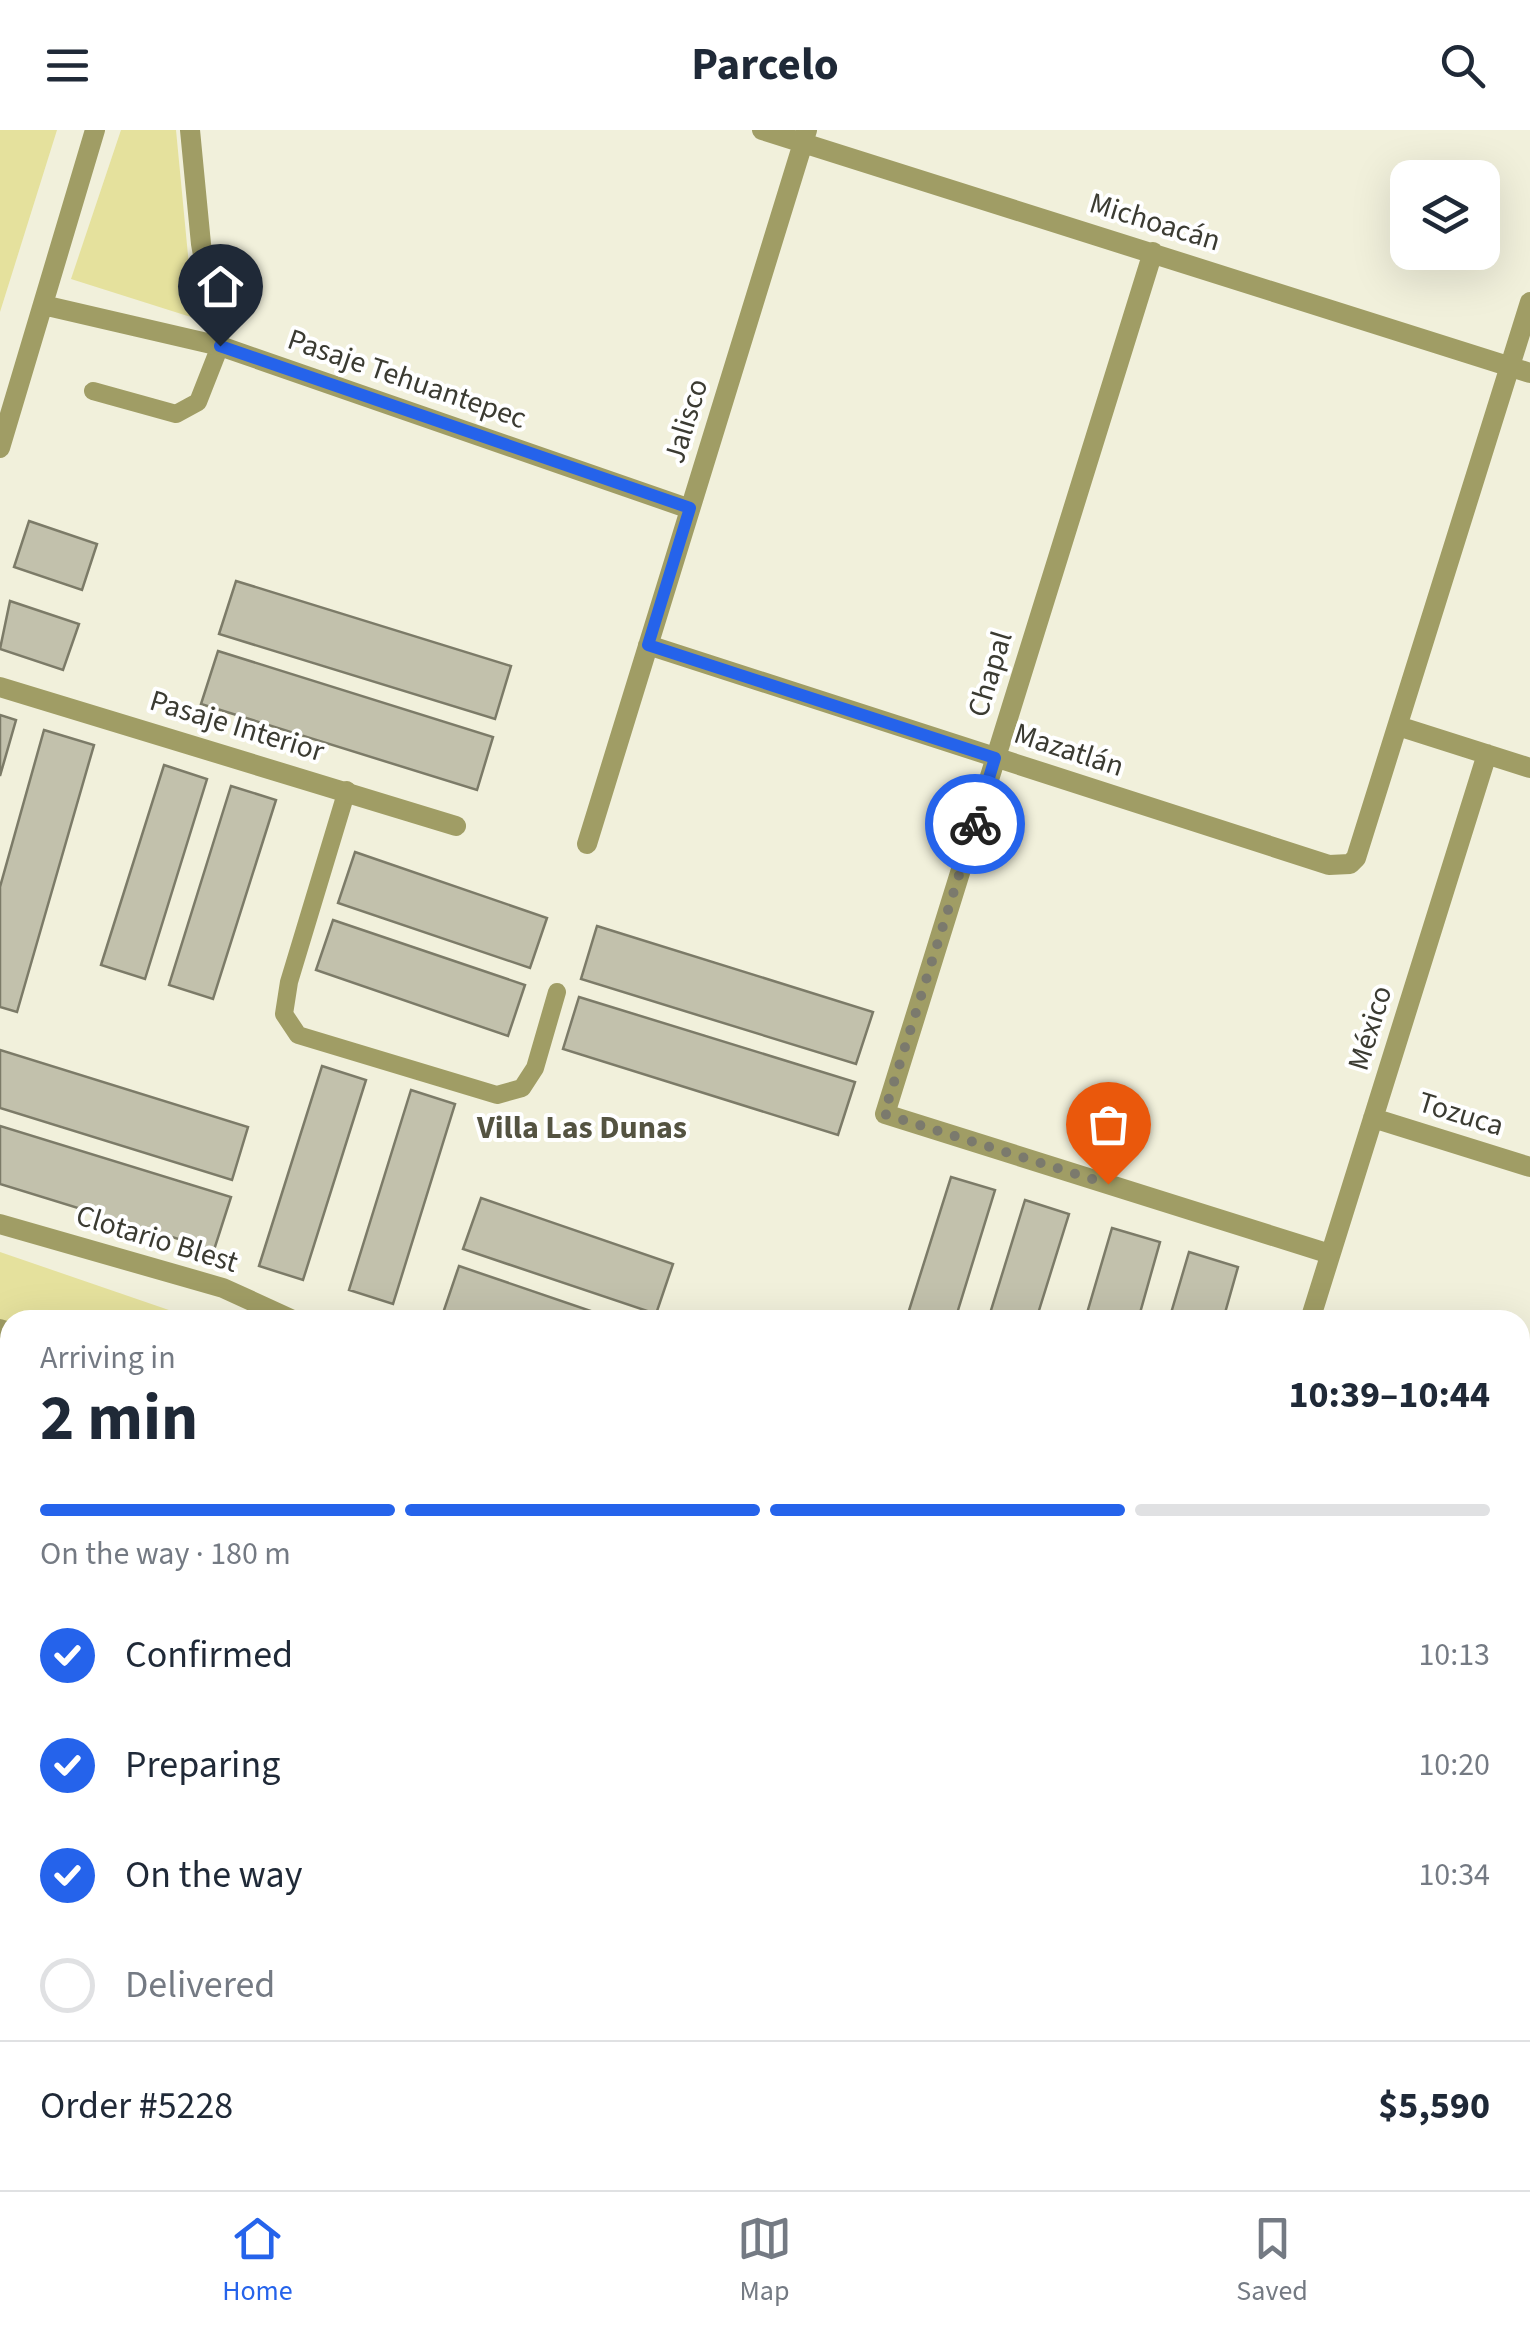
<!DOCTYPE html>
<meta charset="utf-8">
<style>
body{margin:0;font-family:"Source Sans 3",sans-serif;background:#f2f2f3;color:#1f2937;height:100vh;display:flex;flex-direction:column;font-size:38px;white-space:nowrap}
*{box-sizing:border-box;margin:0}
p{font-size:32px;color:#747a83}
.icon{flex:none;width:55px;height:55px;fill:none;stroke:currentColor;stroke-width:2;stroke-linecap:round;stroke-linejoin:round}
.map{position:relative;flex:1;overflow:hidden}
.panel{position:absolute;left:0px;top:1180px;width:1530px;height:880px;display:flex;flex-direction:column;background:#fff;border-radius:30px 30px 0 0;box-shadow:0 10px 40px #0002}
.panel>*{flex:none}
.fabs{position:absolute;left:1390px;top:30px;display:grid;gap:20px}
.fabs a{display:grid;place-items:center;width:110px;height:110px;border-radius:20px;background:#fff;box-shadow:0 10px 40px #0002;font-size:50px}
.pin{position:absolute;display:grid;place-items:center;width:85px;height:85px;color:#fff;margin:-102px -42px;border-radius:50% 50% 50% 0;rotate:-45deg;box-shadow:0 0 10px #0007}
.pin .icon{rotate:45deg}
.courier{position:absolute;display:grid;place-items:center;width:100px;height:100px;margin:-50px;border:8px solid #2563eb;border-radius:50%;background:#fff;color:#222;box-shadow:0 2px 12px #0007}
.overview em{font-style:normal;font-weight:700}
.overview div{display:flex;flex-direction:column-reverse}
.overview{display:flex;align-items:center;justify-content:space-between;height:170px;padding:0 40px}
h1{font-size:65px;font-weight:700;line-height:75px}
.bar{display:grid;grid-template-columns:repeat(4,1fr);gap:15px 10px;align-content:center;height:120px;padding:0 40px}
.bar i{height:12px;border-radius:8px;background:#e0e1e3}
.bar .selected{background:#2563eb}
.bar p{grid-column:span 4}
.line{display:flex;align-items:center;gap:25px;padding:0 40px;border-top:2px solid #e0e1e3}
.line div{flex:1}
ol{padding:0 40px;list-style:none}
li{display:flex;align-items:center;gap:30px;height:110px}
li p{margin-inline-start:auto}
li .icon{padding:10px;border-radius:50%;background:#2563eb;color:#fff;stroke-width:4}
li:last-child{color:#747a83}
li i{width:55px;height:55px;border:5px solid #e0e1e3;border-radius:50%}
header{display:flex;justify-content:space-between;align-items:center;height:130px;padding:0 40px;background:#fff;font-size:45px;font-weight:700}
.tabs{display:flex;justify-content:space-around;align-items:center;height:140px;border-top:2px solid #e0e1e3;background:#fff;font-size:28px;color:#747a83}
.tabs a{display:grid;justify-items:center;gap:5px}
.tabs .selected{color:#2563eb}
.map>svg:first-child{display:block}
.built{fill:#e6e6c9}
.green{fill:#e5e19d}
.building{fill:#c2c1ac;stroke:#7c7b68;stroke-width:2.5}
.lines{fill:none;stroke-linecap:round;stroke-linejoin:round}
.service{stroke:#a09d65;stroke-width:18}
.minor{stroke:#a09d65;stroke-width:20}
.tertiary{stroke:#a09d65;stroke-width:20}
.rail-casing{stroke:#9f9e8f;stroke-width:11}
.rail{stroke:#fff;stroke-width:8;stroke-dasharray:22;stroke-linecap:butt}
.done{stroke:#7b7a6d;stroke-width:10;stroke-dasharray:0 18}
.route{stroke:#2563eb;stroke-width:12}
.labels{text-anchor:middle;dominant-baseline:central;stroke-width:8;stroke-linejoin:round;paint-order:stroke}
.street-label{font-size:30px;fill:#3b3b32;stroke:#fff}
.neighbourhood-label{font-size:32px;font-weight:bold;fill:#545341;stroke:#fff}
</style>
<header><svg class="icon" aria-label="menu" viewBox="0 0 24 24"><path d="M4 6h16M4 12h16M4 18h16"/></svg>Parcelo<svg class="icon" aria-label="search" viewBox="0 0 24 24"><circle cx="10" cy="10" r="6"/><path d="M15 15l6 6"/></svg></header>
<div class="map">
<svg width="1530" height="2060" viewBox="0 0 1530 2060">
<rect width="100%" height="100%" fill="#f1f0db"/>
<path class="built" d="M 0,1462 L 10,1463 L 10,1589 L 0,1588 Z
M 1520,1651 L 1530,1652 L 1530,1776 L 1520,1775 Z"/>
<path class="green" d="M 0,0 L 57,0 L 0,182 Z
M 121,0 L 176,0 L 194,188 L 71,149 Z
M 0,1122 L 198,1190 L 10,1190 L 10,1345 L 0,1343 Z"/>
<path class="building" d="M 29,391 L 97,414 L 82,460 L 14,437 Z
M 236,451 L 511,536 L 495,589 L 219,504 Z
M 10,471 L 79,494 L 63,540 L 0,519 Z
M 218,521 L 493,607 L 477,660 L 201,574 Z
M 0,585 L 16,590 L 0,646 Z
M 44,600 L 94,615 L 17,882 L 0,877 L 0,757 Z
M 164,635 L 207,649 L 145,849 L 101,835 Z
M 231,656 L 276,670 L 213,869 L 169,855 Z
M 355,722 L 547,788 L 530,838 L 338,773 Z
M 333,790 L 525,855 L 508,906 L 316,840 Z
M 597,796 L 873,882 L 856,934 L 581,849 Z
M 579,867 L 855,952 L 838,1005 L 563,919 Z
M 0,920 L 248,997 L 232,1050 L 0,978 Z
M 322,936 L 366,950 L 303,1150 L 259,1136 Z
M 411,960 L 455,974 L 393,1174 L 349,1160 Z
M 0,996 L 231,1067 L 214,1120 L 0,1054 Z
M 951,1047 L 995,1060 L 955,1190 L 906,1190 Z
M 481,1068 L 673,1134 L 656,1184 L 463,1119 Z
M 1025,1070 L 1069,1084 L 1036,1190 L 988,1190 Z
M 1112,1098 L 1160,1112 L 1138,1190 L 1085,1190 Z
M 1189,1122 L 1238,1137 L 1223,1190 L 1169,1190 Z
M 459,1136 L 617,1190 L 442,1186 Z"/>
<g class="lines">
<path class="service" d="M 93,261 L 176,284 L 198,272 L 220,216
M 347,660 L 289,852 L 284,884 L 298,905 L 497,965 L 522,958 L 535,938 L 557,862
M 0,1198 L 10,1201"/>
<path class="minor" d="M 190,0 L 201,114 L 220,216
M 762,0 L 1530,243
M 1153,122 L 885,984 L 1330,1124
M 43,175 L 220,216 L 690,379
M 0,318 L 95,0
M 648,515 L 1329,735 L 1350,734 L 1356,728 L 1530,172
M 0,557 L 456,696
M 1398,596 L 1530,638
M 587,714 L 807,0
M 1373,988 L 1530,1037
M 0,1094 L 223,1158 L 293,1190
M 1310,1190 L 1487,624
M 1389,2050 L 1397,2060
M 1473,2050 L 1481,2060
M 353,2060 L 356,2050"/>
<path class="tertiary" d="M 0,1396 L 10,1397
M 1520,1594 L 1530,1595
M 0,1618 L 10,1619
M 1520,1809 L 1530,1811"/>
<defs>
<path id="rail" d="M 0,1490 L 10,1492
M 0,1512 L 10,1514
M 0,1536 L 10,1537
M 0,1561 L 10,1562
M 1520,1678 L 1530,1679
M 1520,1701 L 1530,1702
M 1520,1724 L 1530,1726
M 1520,1749 L 1530,1750"/>
</defs>
<use href="#rail" class="rail-casing"/>
<use href="#rail" class="rail"/>
</g>
<g class="lines">
<path class="done" d="M 975,694 L 884,984 L 1108,1054"/>
<path class="route" d="M 220,216 L 690,378 L 648,515 L 995,628 L 975,694"/>
</g>
<g class="labels">
<g class="street-label">
<text transform="translate(1155 92) rotate(17)">Michoacán</text>
<text transform="translate(407 249) rotate(19)">Pasaje Tehuantepec</text>
<text transform="translate(686 291) rotate(-73)">Jalisco</text>
<text transform="translate(990 544) rotate(-73)">Chapal</text>
<text transform="translate(237 596) rotate(17)">Pasaje Interior</text>
<text transform="translate(1069 620) rotate(18)">Mazatlán</text>
<text transform="translate(1370 898) rotate(-73)">México</text>
<text transform="translate(1461 984) rotate(17)">Tozuca</text>
<text transform="translate(157 1109) rotate(17)">Clotario Blest</text>
</g>
<g class="neighbourhood-label">
<text x="582" y="998">Villa Las Dunas</text>
</g>
</g>
</svg>
<div class="fabs">
<a><svg class="icon" aria-label="layers" viewBox="0 0 24 24"><path d="M12 4l9 5-9 5-9-5zM3 14l9 5 9-5"/></svg></a>
</div>
<div class="pin" style="left:1108px;top:1054px;background:#ea580c"><svg class="icon" aria-label="bag" viewBox="0 0 24 24"><path d="M5 8h14l-1 12H6zM9 8a3 3 0 0 1 6 0"/></svg></div>
<div class="pin" style="left:220px;top:216px;background:#1f2937"><svg class="icon" aria-label="home" viewBox="0 0 24 24"><path d="M3 11l9-7 9 7M6 9v11h12V9"/></svg></div>
<div class="courier" style="left:975px;top:694px"><svg class="icon" aria-label="bike" viewBox="0 0 24 24"><circle cx="6" cy="16" r="4"/><circle cx="18" cy="16" r="4"/><path d="M6 16l4-8h5l3 8M10 8l3 8H6M13 5h3"/></svg></div>
<section class="panel">
<div class="overview"><div><h1>2 min</h1><p>Arriving in</p></div><em>10:39–10:44</em></div>
<div class="bar"><i class="selected"></i><i class="selected"></i><i class="selected"></i><i></i><p>On the way · 180 m</p></div>
<ol>
<li><svg class="icon" aria-label="check" viewBox="0 0 24 24"><path d="M5 12l5 5 9-10"/></svg>Confirmed<p>10:13</p></li>
<li><svg class="icon" aria-label="check" viewBox="0 0 24 24"><path d="M5 12l5 5 9-10"/></svg>Preparing<p>10:20</p></li>
<li><svg class="icon" aria-label="check" viewBox="0 0 24 24"><path d="M5 12l5 5 9-10"/></svg>On the way<p>10:34</p></li>
<li><i></i>Delivered</li>
</ol>
<div class="line" style="height:130px"><div>Order #5228</div><b>$5,590</b></div>
</section>
</div>
<nav class="tabs">
<a class="selected"><svg class="icon" aria-label="home" viewBox="0 0 24 24"><path d="M3 11l9-7 9 7M6 9v11h12V9"/></svg>Home</a>
<a><svg class="icon" aria-label="map" viewBox="0 0 24 24"><path d="M3 6l6-2 6 2 6-2v14l-6 2-6-2-6 2zM9 4v14M15 6v14"/></svg>Map</a>
<a><svg class="icon" aria-label="saved" viewBox="0 0 24 24"><path d="M7 4h10v16l-5-4-5 4z"/></svg>Saved</a>
</nav>
